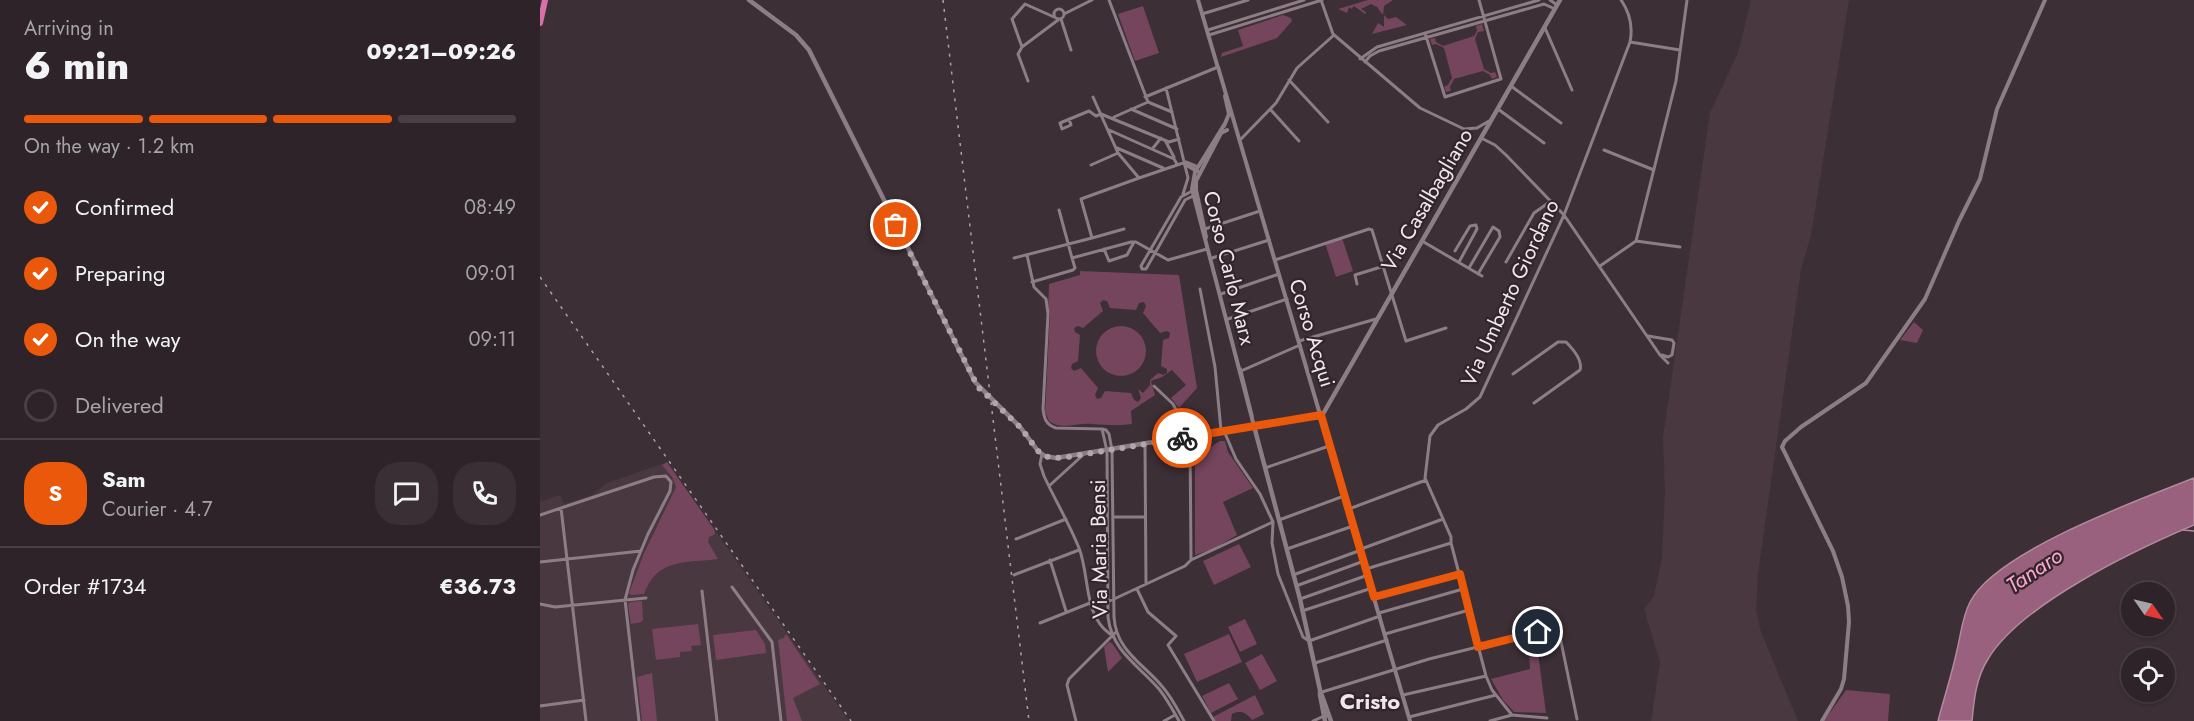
<!DOCTYPE html>
<meta charset="utf-8">
<style>
body{margin:0;font-family:Jost,sans-serif;background:#392f34;color:#f1f3f6;height:100vh;display:flex;flex-direction:column;font-size:22px;white-space:nowrap}
*{box-sizing:border-box;margin:0}
p{font-size:20px;color:#a7a4a8}
.icon{flex:none;width:33px;height:33px;fill:none;stroke:currentColor;stroke-width:2;stroke-linecap:round;stroke-linejoin:round}
.map{position:relative;flex:1;overflow:hidden}
.sheet{display:flex;flex-direction:column;background:#2d2328;width:540px}
.sheet>*{flex:none}
.needle{width:39px;rotate:124deg}
.controls{position:absolute;left:1581px;top:582px;display:grid;gap:12px}
.controls a{display:grid;place-items:center;width:54px;height:54px;border-radius:50%;background:#2d2328;box-shadow:0 2px 4px #0004,0 0 0 2px #484045;font-size:30px}
.pin{position:absolute;display:grid;place-items:center;width:51px;height:51px;color:#fff;margin:-26px;border:3px solid #fff;border-radius:50%;box-shadow:0 2px 6px #0007}
.courier{position:absolute;display:grid;place-items:center;width:60px;height:60px;margin:-30px;border:4px solid #ea580c;border-radius:50%;background:#fff;color:#222;box-shadow:0 2px 8px #0007}
.headline em{font-style:normal;font-weight:800}
.headline div{display:flex;flex-direction:column-reverse}
.headline{display:flex;align-items:center;justify-content:space-between;height:102px;padding:0 24px}
h1{font-size:39px;font-weight:800;line-height:45px}
.bar{display:grid;grid-template-columns:repeat(4,1fr);gap:9px 6px;align-content:center;height:72px;padding:0 24px}
.bar i{height:8px;border-radius:4px;background:#484045}
.bar .selected{background:#ea580c}
.bar p{grid-column:span 4}
.line{display:flex;align-items:center;gap:15px;padding:0 24px;border-top:2px solid #484045}
.line div{flex:1}
.round{display:grid;place-items:center;flex:none;width:63px;height:63px;border-radius:24px;background:#392f34}
ol{padding:0 24px;list-style:none}
li{display:flex;align-items:center;gap:18px;height:66px}
li p{margin-inline-start:auto}
li .icon{padding:6px;border-radius:50%;background:#ea580c;color:#fff;stroke-width:4}
li:last-child{color:#a7a4a8}
li i{width:33px;height:33px;border:3px solid #484045;border-radius:50%}
main{display:flex;flex:1;min-height:0}
.map>svg:first-child{display:block}
.built{fill:#4a3840}
.green{fill:#74455d;fill-rule:evenodd}
.water{fill:#99617d;stroke:#b3899e;stroke-width:1.5}
.lines{fill:none;stroke-linecap:round;stroke-linejoin:round}
.stream{stroke:#b3899e;stroke-width:1.5}
.minor{stroke:#8c7e84;stroke-width:3}
.tertiary{stroke:#8c7e84;stroke-width:4}
.secondary{stroke:#8c7e84;stroke-width:4.5}
.trunk{stroke:#d771a8;stroke-width:6}
.rail{stroke:#aca2a6;stroke-width:1.5;stroke-dasharray:3 6;stroke-linecap:butt}
.done{stroke:#b0a7ab;stroke-width:6;stroke-dasharray:0 10.8}
.route{stroke:#ea580c;stroke-width:8}
.labels{text-anchor:middle;dominant-baseline:central;stroke-width:4.5;stroke-linejoin:round;paint-order:stroke}
.street-label{font-size:21px;fill:#efe7ea;stroke:#32252b}
.water-label{font-size:22px;font-style:italic;fill:#fba7d1;stroke:#32252b}
.neighbourhood-label{font-size:22px;font-weight:bold;fill:#efe7ea;stroke:#32252b}
</style>
<main>
<section class="sheet">
<div class="headline"><div><h1>6 min</h1><p>Arriving in</p></div><em>09:21–09:26</em></div>
<div class="bar"><i class="selected"></i><i class="selected"></i><i class="selected"></i><i></i><p>On the way · 1.2 km</p></div>
<ol>
<li><svg class="icon" aria-label="check" viewBox="0 0 24 24"><path d="M5 12l5 5 9-10"/></svg>Confirmed<p>08:49</p></li>
<li><svg class="icon" aria-label="check" viewBox="0 0 24 24"><path d="M5 12l5 5 9-10"/></svg>Preparing<p>09:01</p></li>
<li><svg class="icon" aria-label="check" viewBox="0 0 24 24"><path d="M5 12l5 5 9-10"/></svg>On the way<p>09:11</p></li>
<li><i></i>Delivered</li>
</ol>
<div class="line" style="height:108px"><b class="round" style="background:#ea580c;color:#fff">S</b><div><b>Sam</b><p>Courier · 4.7</p></div><a class="round"><svg class="icon" aria-label="chat" viewBox="0 0 24 24"><path d="M4 5h16v11H9l-5 4z"/></svg></a><a class="round"><svg class="icon" aria-label="phone" viewBox="0 0 24 24"><path d="M5 4h4l2 5-3 2q2 4 5 5l2-3 5 2v4C11 20 4 13 5 4z"/></svg></a></div>
<div class="line" style="height:78px"><div>Order #1734</div><b>€36.73</b></div>
</section>
<div class="map">
<svg width="1654" height="721" viewBox="0 0 1654 721">
<rect width="100%" height="100%" fill="#3c2f35"/>
<path class="built" d="M 1211,0 L 1309,0 L 1271,235 L 1261,269 L 1218,574 L 1216,609 L 1221,632 L 1258,721 L 1111,721 L 1120,662 L 1104,609 L 1114,596 L 1122,557 L 1125,492 L 1123,438 L 1170,113 L 1198,53 Z
M 122,464 L 132,477 L 136,487 L 104,553 L 89,593 L 108,582 L 127,565 L 174,529 L 309,721 L 0,721 L 0,502 L 20,495 L 24,504 L 52,495 L 67,483 Z"/>
<path class="green" d="M 828,0 L 853,0 L 844,6 L 843,15 L 837,7 L 831,4 L 821,9 L 826,12 L 825,14 L 814,6 L 811,9 L 809,7 L 807,13 L 798,9 Z
M 603,6 L 619,53 L 595,61 L 578,14 Z
M 743,15 L 751,18 L 752,21 L 737,38 L 681,57 L 682,53 L 703,46 L 698,30 Z
M 844,15 L 848,19 L 856,17 L 867,25 L 832,34 L 838,23 L 844,27 Z
M 942,24 L 944,31 L 938,32 L 935,39 L 944,69 L 951,73 L 955,72 L 957,77 L 952,79 L 950,75 L 943,71 L 914,79 L 910,87 L 911,91 L 906,92 L 904,87 L 908,85 L 912,78 L 904,48 L 896,44 L 892,45 L 890,39 L 895,38 L 896,42 L 903,46 L 934,36 L 937,31 L 936,26 Z
M 802,238 L 813,271 L 796,277 L 785,243 Z
M 540,271 L 639,275 L 657,388 L 639,408 L 631,398 L 646,385 L 632,370 L 622,377 L 611,381 L 615,395 L 591,411 L 592,424 C 577,426 566,425 552,424 C 538,422 521,431 509,421 L 505,412 L 510,313 L 508,311 L 509,284 L 540,275 ZM 563,300 L 567,301 L 570,308 L 596,310 L 599,303 L 604,302 L 606,306 L 603,313 L 620,333 L 627,331 L 630,333 L 629,338 L 623,340 L 621,366 L 627,369 L 627,373 L 623,375 L 618,373 L 610,380 L 610,385 L 603,393 L 598,389 L 601,398 L 598,402 L 594,400 L 591,393 L 565,391 L 561,398 L 557,399 L 555,395 L 558,388 L 541,368 L 534,371 L 531,368 L 532,364 L 538,361 L 540,335 L 535,332 L 534,328 L 538,326 L 543,328 L 563,311 L 560,303 Z
M 1374,322 L 1383,330 L 1377,343 L 1360,340 Z
M556 351a25 25 0 1 1 50 0a25 25 0 1 1-50 0Z
M 680,441 L 685,441 L 688,452 L 713,488 L 683,502 L 697,535 L 673,549 L 655,555 L 655,458 L 658,448 L 663,452 Z
M 127,462 L 174,529 L 175,534 L 169,537 L 168,542 L 178,559 C 146,563 117,558 104,594 L 91,595 L 89,593 L 104,553 L 136,487 L 132,477 L 122,465 Z
M 699,544 L 711,567 L 674,585 L 663,561 Z
M 102,601 L 103,620 L 101,622 L 91,624 L 88,604 L 91,602 Z
M 705,619 L 717,644 L 700,652 L 688,627 Z
M 158,624 L 161,645 L 151,646 L 152,651 L 140,652 L 140,657 L 116,660 L 112,629 Z
M 216,630 L 225,644 L 226,653 L 176,660 L 173,635 Z
M 246,634 L 280,684 L 253,698 L 262,721 L 247,721 L 238,640 L 244,638 Z
M 689,634 L 702,662 L 657,682 L 644,654 Z
M 996,638 L 1006,713 L 974,712 L 963,700 L 951,679 L 990,669 L 988,639 Z
M 569,642 L 572,643 L 582,658 L 568,672 L 564,647 Z
M 722,654 L 737,681 L 720,690 L 705,663 Z
M 112,673 L 117,721 L 102,721 L 97,677 Z
M 689,683 L 698,699 L 671,713 L 662,696 Z
M 1306,690 L 1350,694 L 1348,721 L 1284,721 Z
M 715,695 L 724,714 L 712,720 C 706,712 700,710 692,714 L 691,721 L 675,721 L 673,717 Z"/>
<path class="water" d="M 1654,478 L 1654,525 C 1595,550 1481,604 1448,659 C 1436,678 1434,700 1432,721 L 1398,721 C 1404,698 1412,674 1417,650 C 1421,634 1422,618 1430,602 C 1456,551 1599,500 1654,478 Z"/>
<g class="lines">
<path class="stream" d="M 1643,530 L 1654,531"/>
<path class="minor" d="M 569,0 L 608,102
M 781,0 L 793,34 L 880,108 L 924,129 L 937,128 L 949,121
M 1010,0 L 1017,5
M514 14a5 5 0 1 1 10 0a5 5 0 1 1-10 0Z
M 524,14 L 552,0
M 662,14 L 708,0
M 514,17 L 485,4 L 472,19 L 482,47 L 518,20
M 521,19 L 531,50
M 1005,28 L 1032,90
M 668,30 L 764,0
M 885,33 L 905,97 L 961,79 L 939,0
M 669,35 L 782,0
M 1090,42 L 1140,50
M 482,47 L 478,54 L 488,81
M 820,59 L 837,47 L 999,0
M 825,62 L 830,56 L 839,51 L 1004,4 L 1015,9
M 749,80 L 788,122
M 971,86 L 1021,123
M 626,88 L 648,178 L 643,194
M 553,97 L 578,153 L 599,178 L 646,162 L 658,167
M 605,97 L 678,67
M 608,102 L 632,112
M 591,109 L 637,129
M 730,109 L 759,141
M 958,109 L 1004,143
M 574,117 L 608,102
M 529,119 L 531,125 L 522,129 L 520,123 L 549,111 L 556,116 L 561,114 L 629,142 L 639,139
M 569,130 L 634,159 L 637,164
M 941,138 L 955,145 L 966,155 L 1024,215 L 1120,355 L 1128,363
M 701,139 L 736,103 L 757,68 L 794,35
M 626,142 L 634,157
M 577,148 L 623,168
M 613,148 L 621,138
M 1064,150 L 1114,170
M 551,165 L 578,153
M 652,191 L 641,197 L 601,266 L 602,269 L 606,269 L 645,200 L 653,196
M 519,210 L 532,258
M 665,229 L 720,211
M 552,238 L 584,229
M 882,241 L 942,276
M 1096,241 L 1140,247
M 564,249 L 569,261 L 587,255 L 594,242
M 915,251 L 930,226 L 936,225 L 937,229 L 919,262
M 487,255 L 494,287 L 506,299 L 508,314 L 503,409 C 504,418 506,425 516,428 L 562,429 L 566,430 L 569,434 L 572,450 L 574,617 C 576,650 602,663 621,685 C 631,696 637,708 644,721
M 474,258 L 552,238 L 541,199 L 599,178
M 672,258 L 729,240
M 735,260 L 829,229 L 832,230 L 866,341 L 906,328
M 966,262 L 994,213 L 1011,201
M 1060,266 L 1096,241 L 1136,81 L 1147,0
M 929,268 L 953,227 L 959,231 L 960,237 L 938,274
M 492,282 L 533,270 L 535,268 L 532,258 L 591,242 L 596,242 L 628,260 L 667,249
M 817,284 L 815,275 L 844,266
M 660,289 L 675,367 L 681,430
M 681,294 L 739,274
M 688,319 L 747,299
M 1108,336 L 1132,340 L 1134,343 L 1132,355 L 1128,357 L 1122,355
M 759,341 L 836,319
M 701,371 L 760,345
M 973,374 L 1018,342 L 1026,342 C 1033,349 1043,360 1040,370 L 994,403
M 562,429 L 567,451 L 568,617 C 572,651 598,665 619,689 C 627,699 633,710 639,721
M 684,431 L 696,459 L 720,494 L 733,522 L 732,543 L 738,574 L 763,637 L 769,641 L 840,616
M 605,445 L 606,584
M 502,454 L 500,464 L 504,476 C 515,500 529,523 539,548 C 550,576 543,615 570,634
M 725,468 L 789,446
M 509,486 L 543,455
M 21,508 L 46,721
M 809,509 L 886,480
M 0,515 L 114,477 L 126,476 L 131,482 L 130,491 L 108,534 L 93,570 L 85,600 L 99,721
M 573,517 L 605,517
M 739,520 L 804,496
M 476,539 L 526,519
M 747,549 L 813,526
M 821,549 L 903,519
M 510,560 L 526,611
M 651,560 L 733,522
M 0,562 L 101,551
M 826,569 L 911,543
M 474,575 L 539,550
M 753,575 L 821,550
M 756,586 L 824,561
M 192,587 L 232,642 L 241,721
M 597,589 L 608,612 L 636,636 L 628,645 L 674,721
M 162,591 L 177,721
M 834,597 L 920,574
M 760,599 L 828,575
M 0,604 L 15,607 L 106,598
M 762,611 L 832,588
M 839,613 L 923,589
M 500,623 L 550,603 L 565,603 L 574,599 L 645,566 L 651,560 L 650,437 L 633,404 L 614,386
M 845,634 L 929,610
M 775,663 L 847,640
M 782,692 L 889,659 L 1018,627 L 1037,719
M 863,695 L 946,676
M 0,706 L 44,700
M 869,717 L 956,695
M 1007,718 L 972,715 L 952,690 L 946,676 L 911,543 L 911,537 L 885,478 L 890,436 L 898,425 L 926,409 L 940,397 L 1024,215 L 1090,42 C 1093,27 1090,13 1081,0
M 536,721 L 527,685 L 529,679 L 576,632
M 624,721 L 635,715
M 773,721 L 784,716 L 789,716
M 950,721 L 972,715"/>
<path class="tertiary" d="M 658,0 L 678,68
M 678,67 L 870,721
M 684,125 L 655,172 L 652,189 L 714,426
M 684,126 L 689,114 L 685,96
M 645,164 L 657,171
M 666,237 L 656,190 L 656,181 L 681,133 L 687,130
M 700,369 L 712,417
M 1282,721 L 1301,689 L 1304,679 L 1309,622 L 1308,606 L 1302,577 L 1293,551 L 1242,447 L 1245,441 L 1261,427 L 1326,383 L 1385,299 L 1419,221 L 1440,179 L 1457,109 L 1505,0"/>
<path class="secondary" d="M 209,0 L 256,35 L 269,50 L 435,382 L 481,428 L 498,451 L 505,456 L 516,458 L 783,414 L 1020,0
M 714,426 L 760,599 L 780,690 L 791,721
M 780,690 L 780,695 L 785,721"/>
<path class="trunk" d="M 0,23 L 5,0"/>
<path class="rail" d="M 403,0 L 489,721
M 0,277 L 311,721"/>
</g>
<g class="lines">
<path class="done" d="M 356,225 L 438,387 L 481,428 L 498,451 L 508,457 L 522,458 L 642,438"/>
<path class="route" d="M 642,438 L 781,415 L 834,597 L 920,574 L 938,647 L 998,632"/>
</g>
<g class="labels">
<g class="street-label">
<text transform="translate(887 200) rotate(-60)">Via Casalbagliano</text>
<text transform="translate(689 268) rotate(76)">Corso Carlo Marx</text>
<text transform="translate(970 293) rotate(-65)">Via Umberto Giordano</text>
<text transform="translate(772 333) rotate(73)">Corso Acqui</text>
<text transform="translate(559 549) rotate(-91)">Via Maria Bensi</text>
</g>
<g class="water-label">
<text transform="translate(1494 570) rotate(-34)">Tanaro</text>
</g>
<g class="neighbourhood-label">
<text x="830" y="701">Cristo</text>
</g>
</g>
</svg>
<div class="controls">
<a><svg class="needle" viewBox="-14 -14 28 28"><path d="M0-13l5 13h-10z" fill="#e53935"/><path d="M0 13l5-13h-10z" fill="#a7a4a8"/></svg></a>
<a><svg class="icon" aria-label="locate" viewBox="0 0 24 24"><circle cx="12" cy="12" r="6"/><path d="M12 2v4M12 18v4M2 12h4M18 12h4"/></svg></a>
</div>
<div class="pin" style="left:356px;top:225px;background:#ea580c"><svg class="icon" aria-label="bag" viewBox="0 0 24 24"><path d="M5 8h14l-1 12H6zM9 8a3 3 0 0 1 6 0"/></svg></div>
<div class="pin" style="left:998px;top:632px;background:#1f2937"><svg class="icon" aria-label="home" viewBox="0 0 24 24"><path d="M3 11l9-7 9 7M6 9v11h12V9"/></svg></div>
<div class="courier" style="left:642px;top:438px"><svg class="icon" aria-label="bike" viewBox="0 0 24 24"><circle cx="6" cy="16" r="4"/><circle cx="18" cy="16" r="4"/><path d="M6 16l4-8h5l3 8M10 8l3 8H6M13 5h3"/></svg></div>
</div>
</main>
